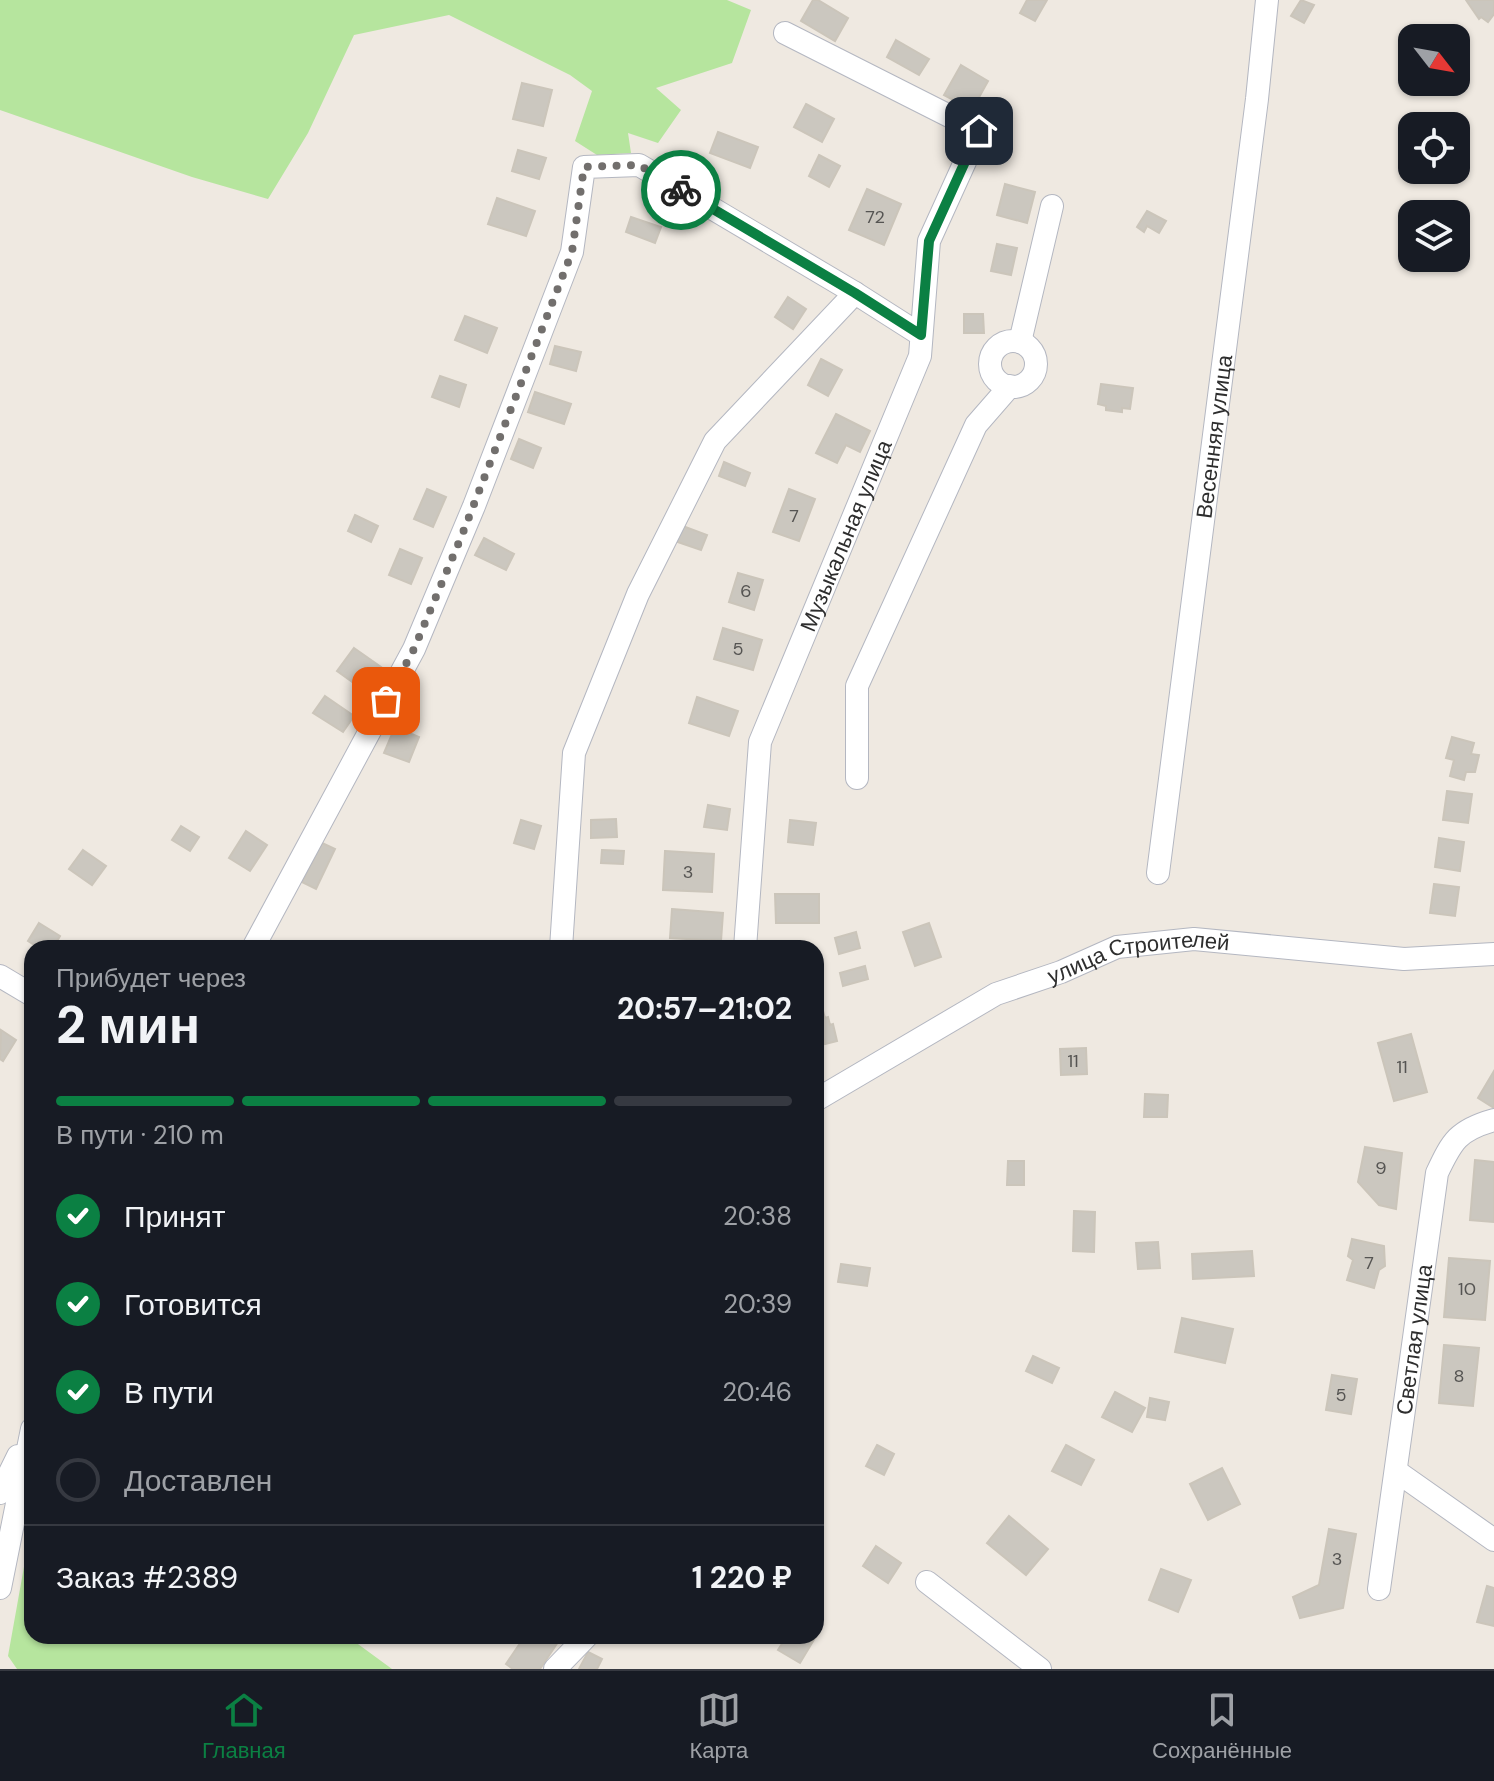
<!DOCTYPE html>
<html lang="ru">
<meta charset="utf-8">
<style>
body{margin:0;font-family:"DM Sans",sans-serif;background:#242831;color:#f1f3f6;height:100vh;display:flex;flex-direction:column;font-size:30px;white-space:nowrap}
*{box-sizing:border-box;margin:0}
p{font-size:26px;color:#9ea1a6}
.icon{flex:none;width:44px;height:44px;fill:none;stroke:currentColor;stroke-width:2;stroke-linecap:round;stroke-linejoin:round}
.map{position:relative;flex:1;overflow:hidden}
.panel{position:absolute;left:24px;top:940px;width:800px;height:704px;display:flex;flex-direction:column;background:#171b24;border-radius:24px;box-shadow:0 2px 6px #0004}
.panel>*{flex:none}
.needle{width:52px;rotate:121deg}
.buttons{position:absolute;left:1398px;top:24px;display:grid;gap:16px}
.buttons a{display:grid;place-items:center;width:72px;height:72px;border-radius:16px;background:#171b24;box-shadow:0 2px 6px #0004;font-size:40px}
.pin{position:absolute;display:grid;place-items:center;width:68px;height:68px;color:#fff;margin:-34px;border-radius:16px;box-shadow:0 4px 12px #0006}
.courier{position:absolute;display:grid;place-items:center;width:80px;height:80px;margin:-40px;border:6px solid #0b8043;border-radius:50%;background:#fff;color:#222;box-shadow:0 2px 10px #0007}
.overview em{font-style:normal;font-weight:700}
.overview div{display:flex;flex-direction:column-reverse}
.overview{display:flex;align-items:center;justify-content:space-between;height:136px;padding:0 32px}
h1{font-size:52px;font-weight:700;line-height:60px}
.bar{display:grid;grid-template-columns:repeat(4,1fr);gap:12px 8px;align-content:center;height:96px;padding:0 32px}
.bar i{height:10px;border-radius:6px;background:#363941}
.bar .current{background:#0b8043}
.bar p{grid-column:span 4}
.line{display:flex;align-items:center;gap:20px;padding:0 32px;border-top:2px solid #363941}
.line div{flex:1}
ol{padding:0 32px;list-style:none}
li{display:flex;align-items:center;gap:24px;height:88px}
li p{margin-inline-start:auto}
li .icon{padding:8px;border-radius:50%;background:#0b8043;color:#fff;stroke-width:4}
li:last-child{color:#9ea1a6}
li i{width:44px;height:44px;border:4px solid #363941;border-radius:50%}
.menu{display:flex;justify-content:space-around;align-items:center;height:112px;border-top:2px solid #363941;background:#171b24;font-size:22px;color:#9ea1a6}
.menu a{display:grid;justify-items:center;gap:4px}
.menu .current{color:#0b8043}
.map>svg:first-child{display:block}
.green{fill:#b6e59e}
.building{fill:#cbc7bf;stroke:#cbc5ba;stroke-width:2}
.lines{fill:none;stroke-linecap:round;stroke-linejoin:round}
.minor-casing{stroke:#b4b7c1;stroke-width:24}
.minor{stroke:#fff;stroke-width:22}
.done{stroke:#726f6d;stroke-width:8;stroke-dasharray:0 14.4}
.route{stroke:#0b8043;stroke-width:10}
.labels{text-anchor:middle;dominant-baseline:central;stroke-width:6;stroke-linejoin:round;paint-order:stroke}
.number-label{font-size:18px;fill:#555452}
.street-label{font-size:22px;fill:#2e2e2e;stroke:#fff}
</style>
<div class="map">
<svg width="1494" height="1669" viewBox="0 0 1494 1669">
<rect width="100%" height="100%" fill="#efe9e1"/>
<path class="green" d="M 0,0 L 727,0 L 751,10 L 732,63 L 656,88 L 681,110 L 658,143 L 628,133 L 631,153 L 597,155 L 575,141 L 592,91 L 570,75 L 449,15 L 354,35 L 308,133 L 268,199 L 192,177 L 0,110 Z
M 32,1522 L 32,1636 L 347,1636 L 392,1669 L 17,1669 L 8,1656 Z"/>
<path class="building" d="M 813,0 L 818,0 L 848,18 L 835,41 L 801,21 Z
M 1027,0 L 1047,0 L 1035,21 L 1020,13 Z
M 1301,0 L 1314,5 L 1304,23 L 1291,16 Z
M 1466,0 L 1494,0 L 1494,14 L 1488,22 L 1481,17 L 1479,19 Z
M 896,40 L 929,59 L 919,75 L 887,57 Z
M 961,65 L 988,81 L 972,110 L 944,95 Z
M 522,83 L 552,90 L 543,126 L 513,119 Z
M 806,104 L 834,119 L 822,142 L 794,127 Z
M 718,132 L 758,147 L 750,168 L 710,153 Z
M 518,150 L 546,158 L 539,179 L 512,171 Z
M 819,155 L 840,166 L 829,187 L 809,176 Z
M 1005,184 L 1035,192 L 1027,223 L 997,215 Z
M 867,189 L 901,204 L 884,245 L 849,230 Z
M 497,198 L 535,211 L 526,236 L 488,224 Z
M 1147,211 L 1166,221 L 1159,233 L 1147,226 L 1144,232 L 1137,227 Z
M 631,217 L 661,227 L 655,243 L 626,232 Z
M 997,244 L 1017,248 L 1011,275 L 991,271 Z
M 788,297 L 806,309 L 793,329 L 775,317 Z
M 964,314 L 983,314 L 984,333 L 964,333 Z
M 465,316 L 497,328 L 487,353 L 455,340 Z
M 555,346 L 581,352 L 576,371 L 550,364 Z
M 821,359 L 842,370 L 828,396 L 808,385 Z
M 440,376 L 466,385 L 459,407 L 432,397 Z
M 1101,384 L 1133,388 L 1130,409 L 1122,408 L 1122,412 L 1106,410 L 1106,406 L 1098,404 Z
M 535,392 L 571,404 L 564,424 L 528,412 Z
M 836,414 L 870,431 L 860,452 L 846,445 L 837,463 L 816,453 Z
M 519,439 L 541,448 L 533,468 L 511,459 Z
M 724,462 L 750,473 L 745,486 L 719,476 Z
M 427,489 L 446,497 L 433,527 L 414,519 Z
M 789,489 L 815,499 L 799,541 L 773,532 Z
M 355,515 L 378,526 L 371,542 L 348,531 Z
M 680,525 L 707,535 L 701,550 L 675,541 Z
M 484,538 L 514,554 L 506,570 L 475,555 Z
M 400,549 L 422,558 L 411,584 L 389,575 Z
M 738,573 L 763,580 L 754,610 L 729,602 Z
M 723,628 L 762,640 L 753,670 L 714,659 Z
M 354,648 L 381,667 L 365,691 L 337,671 Z
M 325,696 L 354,716 L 343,732 L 313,713 Z
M 697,697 L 738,711 L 729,736 L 689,723 Z
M 395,727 L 419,737 L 409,762 L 384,753 Z
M 1452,737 L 1474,743 L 1471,754 L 1479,755 L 1475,772 L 1466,772 L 1464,780 L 1450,776 L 1454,760 L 1446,758 Z
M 1447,791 L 1472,794 L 1468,823 L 1443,820 Z
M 708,805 L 730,809 L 727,830 L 704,827 Z
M 616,819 L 617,837 L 591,838 L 591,820 Z
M 521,820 L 541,826 L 534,849 L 514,843 Z
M 790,820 L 816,823 L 813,845 L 788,842 Z
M 181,826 L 199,837 L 190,851 L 172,840 Z
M 246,831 L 267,845 L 250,871 L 229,858 Z
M 1439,838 L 1464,842 L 1460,871 L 1435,867 Z
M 322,843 L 335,849 L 316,889 L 302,882 Z
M 83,850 L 106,866 L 92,885 L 69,869 Z
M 602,850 L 624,851 L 623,864 L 601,863 Z
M 665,851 L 714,854 L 712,892 L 663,890 Z
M 1434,884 L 1459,887 L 1455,916 L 1430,913 Z
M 775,894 L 819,894 L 819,923 L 776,923 Z
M 672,909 L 723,913 L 721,941 L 670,938 Z
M 39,923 L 60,936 L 53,948 L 39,948 L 28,941 Z
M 929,923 L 941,957 L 915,966 L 903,932 Z
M 856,932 L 860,948 L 839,954 L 835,938 Z
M 865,966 L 868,979 L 843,986 L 840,973 Z
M 823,1011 L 825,1018 L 828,1017 L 830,1025 L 833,1024 L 837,1041 L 825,1044 L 824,1040 L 816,1042 L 816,1013 Z
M 1,1030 L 16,1040 L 3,1061 L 0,1059 Z
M 1411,1034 L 1427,1092 L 1394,1101 L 1378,1043 Z
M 1086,1048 L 1087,1074 L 1061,1075 L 1060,1049 Z
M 1494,1071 L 1494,1108 L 1478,1098 Z
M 1145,1094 L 1168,1095 L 1167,1117 L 1144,1117 Z
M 1365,1147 L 1402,1153 L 1396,1209 L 1379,1205 L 1358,1182 Z
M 1475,1160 L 1494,1162 L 1494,1222 L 1470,1220 Z
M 1008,1161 L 1024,1161 L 1024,1185 L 1007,1185 Z
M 1074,1211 L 1095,1212 L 1094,1252 L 1073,1251 Z
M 1352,1239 L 1384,1246 L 1385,1266 L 1379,1270 L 1374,1288 L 1347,1280 L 1353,1260 L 1348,1256 Z
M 1158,1242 L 1160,1268 L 1138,1269 L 1136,1243 Z
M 1252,1251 L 1254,1276 L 1193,1279 L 1192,1254 Z
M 1449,1258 L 1490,1261 L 1485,1320 L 1444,1317 Z
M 841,1264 L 870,1268 L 867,1286 L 838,1282 Z
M 1182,1318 L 1233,1329 L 1225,1363 L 1175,1352 Z
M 1444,1345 L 1479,1348 L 1473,1406 L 1439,1403 Z
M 1033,1356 L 1059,1368 L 1052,1383 L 1026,1371 Z
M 1332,1375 L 1357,1379 L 1351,1414 L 1326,1410 Z
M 1115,1392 L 1145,1408 L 1132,1432 L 1102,1417 Z
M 1150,1398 L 1169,1402 L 1165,1420 L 1147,1417 Z
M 877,1445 L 894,1454 L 884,1475 L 866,1466 Z
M 1066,1445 L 1094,1460 L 1081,1485 L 1052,1471 Z
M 1222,1468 L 1240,1504 L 1208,1520 L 1190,1484 Z
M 1009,1516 L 1048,1549 L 1026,1575 L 987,1543 Z
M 1329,1529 L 1356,1534 L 1343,1608 L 1300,1618 L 1293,1597 L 1319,1585 Z
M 876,1546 L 901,1563 L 888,1583 L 863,1566 Z
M 1161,1569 L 1191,1580 L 1178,1612 L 1149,1600 Z
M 1487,1586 L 1494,1588 L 1494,1626 L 1477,1622 Z
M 525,1636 L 562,1636 L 540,1669 L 513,1669 L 506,1664 Z
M 787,1636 L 815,1638 L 800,1663 L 778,1650 Z
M 588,1652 L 602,1659 L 597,1669 L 579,1669 Z"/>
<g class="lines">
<defs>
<g id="minor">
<circle cx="1013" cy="364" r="23"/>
<path d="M 1020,342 L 1052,206"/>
<path d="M 857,778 L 857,686 L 976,425 L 1010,386"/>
<path id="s1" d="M 1158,873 L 1257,99 L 1267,0"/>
<path d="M 253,948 L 414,649 L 474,506 L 572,252 L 584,167 L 639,165 L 855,293 L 921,335"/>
<path d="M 561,948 L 574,753 L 638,594 L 715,441 L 855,293"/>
<path id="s2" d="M 745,948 L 760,742 L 920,356 L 929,241 L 979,131 L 785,33"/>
<path d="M 0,976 L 32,995"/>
<path id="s3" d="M 816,1100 L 996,994 L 1061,972 L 1117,947 L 1194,939 L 1404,959 L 1494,954"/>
<path d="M 1396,1471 L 1494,1540"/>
<path d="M 0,1493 L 18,1456"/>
<path d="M 927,1582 L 1040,1669"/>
<path d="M 0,1588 L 32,1429"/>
<path id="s4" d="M 1379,1589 L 1437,1173 C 1452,1141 1458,1130 1494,1120"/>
<path d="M 555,1669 L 587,1636"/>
</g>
</defs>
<use href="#minor" class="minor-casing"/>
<use href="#minor" class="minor"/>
</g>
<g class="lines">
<path class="done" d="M 386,701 L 414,649 L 462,535 L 572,252 L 584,167 L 639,165 L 681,190"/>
<path class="route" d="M 681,190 L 855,293 L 921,335 L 929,241 L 979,131"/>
</g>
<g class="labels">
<g class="number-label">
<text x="875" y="217">72</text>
<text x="794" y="516">7</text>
<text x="746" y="591">6</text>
<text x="738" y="649">5</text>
<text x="688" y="872">3</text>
<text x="1073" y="1061">11</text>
<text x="1402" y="1067">11</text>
<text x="1381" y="1168">9</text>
<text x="1369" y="1263">7</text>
<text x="1467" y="1289">10</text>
<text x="1459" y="1376">8</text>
<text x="1341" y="1395">5</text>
<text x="1337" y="1559">3</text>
</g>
<g class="street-label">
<text stroke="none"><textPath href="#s1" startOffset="440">Весенняя улица</textPath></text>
<text stroke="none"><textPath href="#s2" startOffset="430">Музыкальная улица</textPath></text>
<text stroke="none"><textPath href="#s3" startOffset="358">улица Строителей</textPath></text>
<text stroke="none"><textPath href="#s4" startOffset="252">Светлая улица</textPath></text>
</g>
</g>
</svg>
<div class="buttons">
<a><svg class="needle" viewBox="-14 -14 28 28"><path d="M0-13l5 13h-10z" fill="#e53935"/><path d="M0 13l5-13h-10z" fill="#9ea1a6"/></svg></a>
<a><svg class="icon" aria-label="locate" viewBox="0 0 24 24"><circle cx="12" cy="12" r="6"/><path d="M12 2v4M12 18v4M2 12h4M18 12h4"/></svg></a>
<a><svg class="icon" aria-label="layers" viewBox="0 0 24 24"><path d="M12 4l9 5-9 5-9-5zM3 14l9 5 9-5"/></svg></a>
</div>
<div class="pin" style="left:386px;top:701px;background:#ea580c"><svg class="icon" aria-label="bag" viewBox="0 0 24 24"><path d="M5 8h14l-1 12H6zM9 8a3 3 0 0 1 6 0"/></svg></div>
<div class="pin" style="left:979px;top:131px;background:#1f2937"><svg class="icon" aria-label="home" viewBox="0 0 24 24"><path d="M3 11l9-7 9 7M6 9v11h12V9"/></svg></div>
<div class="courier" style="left:681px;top:190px"><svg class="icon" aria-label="bike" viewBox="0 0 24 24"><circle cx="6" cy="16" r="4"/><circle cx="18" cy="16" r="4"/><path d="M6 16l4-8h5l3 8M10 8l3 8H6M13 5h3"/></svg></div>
<section class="panel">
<div class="overview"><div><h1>2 мин</h1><p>Прибудет через</p></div><em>20:57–21:02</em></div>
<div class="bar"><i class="current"></i><i class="current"></i><i class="current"></i><i></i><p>В пути · 210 m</p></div>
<ol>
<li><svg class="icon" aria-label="check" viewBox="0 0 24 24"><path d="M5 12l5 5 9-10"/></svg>Принят<p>20:38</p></li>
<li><svg class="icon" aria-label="check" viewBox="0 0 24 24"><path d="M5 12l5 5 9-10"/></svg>Готовится<p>20:39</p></li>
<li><svg class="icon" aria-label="check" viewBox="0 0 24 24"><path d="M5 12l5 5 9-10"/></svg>В пути<p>20:46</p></li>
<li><i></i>Доставлен</li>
</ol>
<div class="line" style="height:104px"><div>Заказ #2389</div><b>1 220 ₽</b></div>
</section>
</div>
<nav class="menu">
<a class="current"><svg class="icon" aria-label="home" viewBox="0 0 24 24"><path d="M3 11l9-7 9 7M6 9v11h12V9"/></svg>Главная</a>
<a><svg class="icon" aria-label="map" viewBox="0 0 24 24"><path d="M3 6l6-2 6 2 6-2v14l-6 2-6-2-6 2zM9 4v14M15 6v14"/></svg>Карта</a>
<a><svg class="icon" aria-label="saved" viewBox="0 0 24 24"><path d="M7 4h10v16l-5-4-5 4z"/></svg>Сохранённые</a>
</nav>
